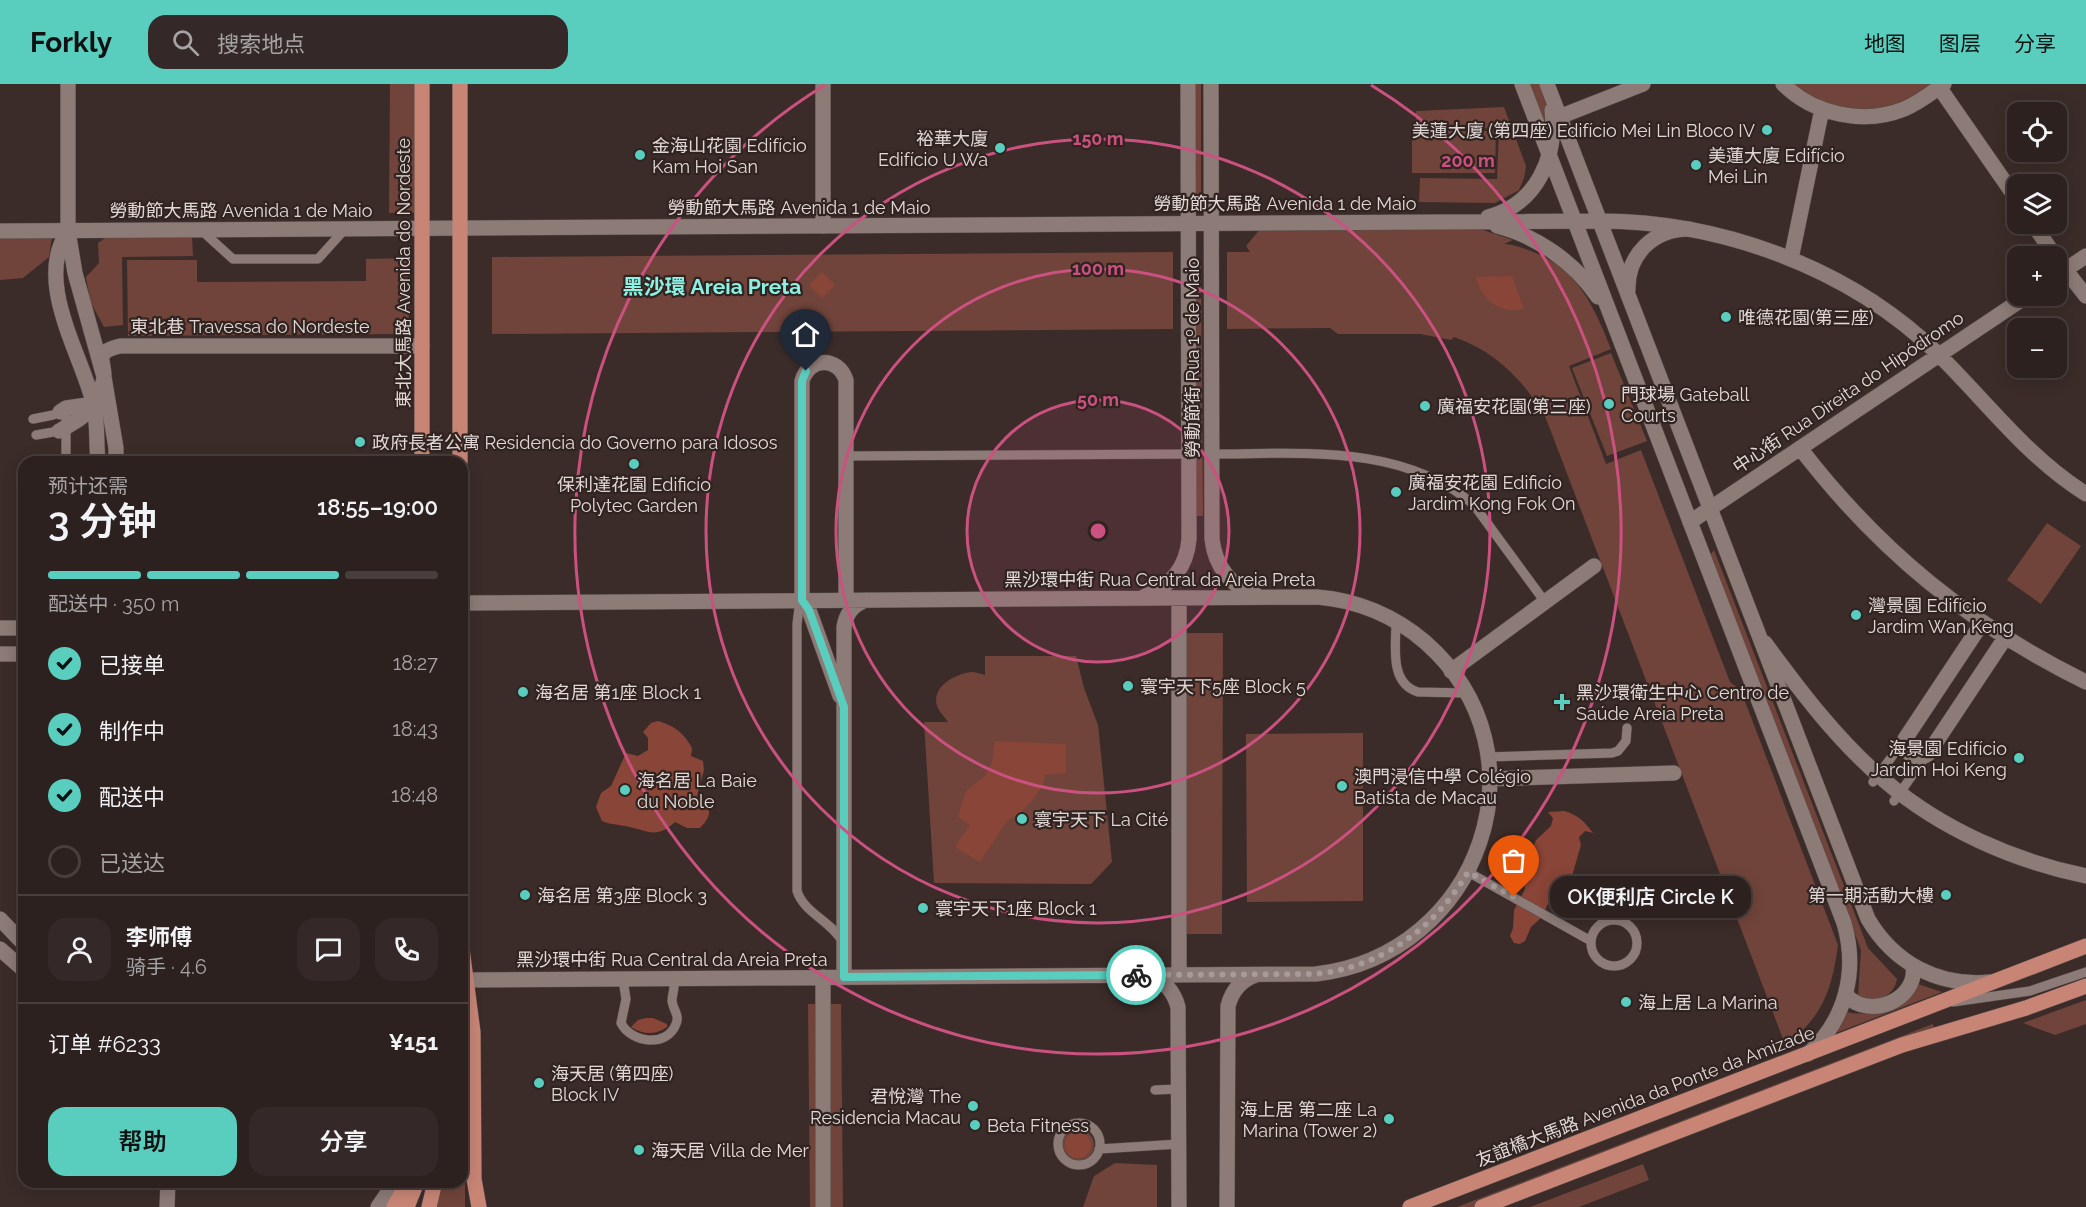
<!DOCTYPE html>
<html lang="zh">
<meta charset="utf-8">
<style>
body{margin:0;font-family:Raleway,"Noto Sans SC",sans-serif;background:#342928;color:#f1f3f6;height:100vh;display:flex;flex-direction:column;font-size:22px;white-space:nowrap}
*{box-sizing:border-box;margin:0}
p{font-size:20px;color:#a6a3a4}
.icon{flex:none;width:33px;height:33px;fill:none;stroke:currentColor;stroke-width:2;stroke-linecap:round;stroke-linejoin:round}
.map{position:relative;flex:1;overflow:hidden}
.details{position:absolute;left:18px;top:372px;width:450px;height:732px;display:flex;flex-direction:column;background:#2c211f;border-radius:18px;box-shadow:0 3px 15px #0003,0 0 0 2px #483e3d}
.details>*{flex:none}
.fabs{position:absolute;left:2007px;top:18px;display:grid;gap:12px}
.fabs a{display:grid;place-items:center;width:60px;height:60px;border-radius:12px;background:#2c211f;box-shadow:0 3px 15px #0003,0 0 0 2px #483e3d;font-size:30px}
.pin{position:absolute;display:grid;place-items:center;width:51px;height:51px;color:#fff;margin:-62px -26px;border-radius:50% 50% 50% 0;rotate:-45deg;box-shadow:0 0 6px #0007}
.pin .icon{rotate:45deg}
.courier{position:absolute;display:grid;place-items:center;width:60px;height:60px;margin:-30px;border:4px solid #59cebe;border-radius:50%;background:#fff;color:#222;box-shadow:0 2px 8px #0007}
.bubble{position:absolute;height:42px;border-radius:18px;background:#2c211f;box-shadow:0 3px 15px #0003,0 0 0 2px #483e3d;font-size:20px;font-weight:600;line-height:42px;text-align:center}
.summary em{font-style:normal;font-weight:600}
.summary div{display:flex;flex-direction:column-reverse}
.summary{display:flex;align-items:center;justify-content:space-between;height:102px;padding:0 30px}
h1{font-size:39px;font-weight:600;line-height:45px}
.bar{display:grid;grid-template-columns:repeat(4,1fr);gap:9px 6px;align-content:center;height:72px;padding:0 30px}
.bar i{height:8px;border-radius:4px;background:#483e3d}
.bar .on{background:#59cebe}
.bar p{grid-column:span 4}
.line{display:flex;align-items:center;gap:15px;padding:0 30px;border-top:2px solid #483e3d}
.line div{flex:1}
.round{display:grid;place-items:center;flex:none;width:63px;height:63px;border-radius:18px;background:#342928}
ol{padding:0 30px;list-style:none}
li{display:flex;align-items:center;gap:18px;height:66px}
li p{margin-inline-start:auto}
li .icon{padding:6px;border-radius:50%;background:#59cebe;color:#111;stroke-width:4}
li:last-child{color:#a6a3a4}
li i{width:33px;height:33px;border:3px solid #483e3d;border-radius:50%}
.primary-button{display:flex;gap:12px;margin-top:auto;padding:12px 30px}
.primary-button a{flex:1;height:69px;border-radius:18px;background:#59cebe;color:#111;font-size:24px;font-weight:600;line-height:69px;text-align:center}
.primary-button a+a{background:#342928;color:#f1f3f6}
header{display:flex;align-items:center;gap:36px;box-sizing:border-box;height:84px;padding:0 30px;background:#59cebe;color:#111}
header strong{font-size:28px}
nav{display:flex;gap:33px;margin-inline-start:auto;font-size:21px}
.search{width:420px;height:54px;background:#342928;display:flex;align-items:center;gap:15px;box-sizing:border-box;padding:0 21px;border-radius:18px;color:#a6a3a4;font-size:22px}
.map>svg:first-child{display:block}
.green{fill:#70443a}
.water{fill:#894537}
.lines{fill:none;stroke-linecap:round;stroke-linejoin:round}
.lane-casing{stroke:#564b49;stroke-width:10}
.street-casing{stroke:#564b49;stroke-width:16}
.secondary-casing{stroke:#564b49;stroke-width:16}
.primary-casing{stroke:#564b49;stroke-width:16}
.lane{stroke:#8c7b77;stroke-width:9}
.street{stroke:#8c7b77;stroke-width:15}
.secondary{stroke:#8c7b77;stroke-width:15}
.primary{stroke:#c88576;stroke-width:15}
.done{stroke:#a69b99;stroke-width:6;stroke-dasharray:0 10.8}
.route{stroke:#59cebe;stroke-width:8}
.ring{fill:none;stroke:#cb5180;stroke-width:3}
.poi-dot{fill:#59cebe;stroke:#302320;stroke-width:2}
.labels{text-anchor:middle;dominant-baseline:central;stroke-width:4.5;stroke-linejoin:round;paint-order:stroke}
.poi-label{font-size:18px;fill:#e0d7d5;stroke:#302320;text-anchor:start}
.street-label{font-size:18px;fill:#e0d7d5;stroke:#302320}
.quarter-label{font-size:21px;font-weight:bold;fill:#8bf2e3;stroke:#302320}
.centre{fill:#cb5180;stroke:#302320;stroke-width:3}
.ring-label{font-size:18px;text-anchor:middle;font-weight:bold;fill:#cb5180;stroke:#302320;stroke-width:4.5;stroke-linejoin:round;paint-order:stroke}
</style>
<header>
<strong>Forkly</strong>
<div class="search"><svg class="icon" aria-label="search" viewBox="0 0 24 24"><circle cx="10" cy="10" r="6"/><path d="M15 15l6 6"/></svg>搜索地点</div>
<nav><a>地图</a><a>图层</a><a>分享</a></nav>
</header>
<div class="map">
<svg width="2086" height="1123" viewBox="0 0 2086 1123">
<rect width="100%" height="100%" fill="#3b2c29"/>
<path class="green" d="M 390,0 L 416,0 L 415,129 L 389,129 Z
M 1193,0 L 1201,0 L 1201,122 L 1197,129 L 1195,128 Z
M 1528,0 L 1541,0 C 1547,16 1547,30 1546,47 Z
M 1794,0 L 1933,0 C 1886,32 1841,37 1794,0 Z
M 1504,23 L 1526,82 L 1524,94 L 1519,106 L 1495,119 L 1419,118 L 1420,94 L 1497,95 L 1499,45 L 1416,41 L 1416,27 Z
M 1412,47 L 1496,47 L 1495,89 L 1412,89 Z
M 1450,142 L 1480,145 L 1513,156 L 1504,160 C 1513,160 1522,164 1531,167 C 1577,184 1594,222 1611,265 L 1569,282 L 1606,380 L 1641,366 L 1730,598 L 1741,607 L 1838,861 C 1832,905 1823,934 1785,960 L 1545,332 C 1523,296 1495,267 1454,253 L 1451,256 L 1420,250 L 1338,250 L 1330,244 L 1227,245 L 1227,168 L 1250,168 L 1246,162 L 1261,144 Z
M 108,152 L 192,153 L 193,172 L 122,173 L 123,241 L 104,243 L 90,217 L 86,193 L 99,179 L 98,159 Z
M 52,153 L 49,173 L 23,194 L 0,196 L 0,154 Z
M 1173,168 L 1173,245 L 492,250 L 492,173 Z
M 408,174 L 409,250 L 128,252 L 127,176 L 197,176 L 197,198 L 366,197 L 366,175 Z
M 1194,178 L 1201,178 L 1203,432 L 1196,432 Z
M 1611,269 L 1647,357 L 1607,372 L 1572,284 Z
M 2047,439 L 2081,462 L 2041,520 L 2007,496 Z
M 1714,466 L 1868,864 L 1897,895 C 1894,912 1880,916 1864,917 L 1858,912 L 1861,866 L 1710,471 Z
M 1184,549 L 1223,549 L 1222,850 L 1184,850 Z
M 985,572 L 1076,572 L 1084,604 L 1098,641 L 1112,778 L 1091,800 L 934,799 L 924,638 L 948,638 C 945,633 939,628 937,622 C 931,602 956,590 971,588 C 976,588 981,590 985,591 Z
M 1363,649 L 1363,817 L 1247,818 L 1246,650 Z
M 1918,900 L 1942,908 L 1828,952 L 1843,927 C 1870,935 1901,924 1918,900 Z
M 462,913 L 465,915 L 465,1123 L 422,1123 L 435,1098 L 462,1098 Z
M 2086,916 L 2086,940 L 2055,951 L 2023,939 Z
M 808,920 L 841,920 L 843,1123 L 810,1123 Z
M 1933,940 L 1935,948 L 1478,1123 L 1457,1123 Z
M1062 1061a16 16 0 1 1 32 0a16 16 0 1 1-32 0Z
M 1115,1079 L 1157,1081 L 1157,1123 L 1083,1123 L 1094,1092 Z
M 1643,1080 L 1649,1096 L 1579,1123 L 1530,1123 Z"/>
<path class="water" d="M 822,188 L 835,201 L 822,214 L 809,201 Z
M 1512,192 L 1524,225 C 1500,230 1481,216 1476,193 Z
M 658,637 C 675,642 684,649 692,664 L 691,672 L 703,677 L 704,686 L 697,712 C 711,722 714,730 700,744 L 687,744 L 675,738 C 655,756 648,746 625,742 C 616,740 611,741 602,737 L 596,723 L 601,709 L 611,702 L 626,669 L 638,672 L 648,666 L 648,654 L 643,648 L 651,639 Z
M 995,657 L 1066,660 L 1066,689 L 1045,691 L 1043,701 L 1032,717 L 1020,729 L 1007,737 L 980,778 L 955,763 L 970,741 L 958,733 L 966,707 L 985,692 L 992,678 Z
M 1564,727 C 1578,731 1584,737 1593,749 L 1585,747 L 1579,753 L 1581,761 L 1572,792 L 1558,815 L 1547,821 L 1544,831 L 1531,843 L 1525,857 L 1520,860 L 1514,859 L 1510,852 L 1513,844 L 1514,826 L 1525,805 L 1522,791 L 1526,779 L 1536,756 L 1551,742 L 1553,734 L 1548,728 Z
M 646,934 L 653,934 L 667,940 L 667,943 C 655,951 644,951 631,943 L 638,936 Z
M1065 1061a13 13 0 1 1 26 0a13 13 0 1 1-26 0Z"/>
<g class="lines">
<defs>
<path id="lane" d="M 201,146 L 233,175 L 318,175 L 345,145
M 66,324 L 66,378
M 33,335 L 53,331 L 60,328
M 36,351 L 59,347
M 1212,370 C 1299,370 1403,359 1474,421 L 1545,518
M 846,372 L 1189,370
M 802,516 L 799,524 L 797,540 L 797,807 C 804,829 831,837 842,857
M 1396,538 C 1396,562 1389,599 1418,608 L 1465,609
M 1487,673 L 1612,669 L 1618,667 L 1626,657 L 1627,644
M 1873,698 L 1905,655
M 1894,717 L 1926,672
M 1468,788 L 1591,857
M1591 859a23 23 0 1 1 46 0a23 23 0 1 1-46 0Z
M 628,894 L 624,902 L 626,915 L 621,939 C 631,959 667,964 676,940 C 680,931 673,926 672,917 C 672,908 677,903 671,894
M 1953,918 L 2030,907 L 2086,888
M 1155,1006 L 1179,1005
M1058 1060a21 21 0 1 1 42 0a21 21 0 1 1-42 0Z
M 1099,1065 L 1179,1060"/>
<path id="street" d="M 68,0 L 68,147 L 75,189 L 104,293 L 116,364 L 116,378
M 823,0 L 823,142
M 1211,0 L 1212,455 C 1215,482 1231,503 1256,511
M 1783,0 C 1814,31 1864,41 1904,25 C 1919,19 1931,9 1944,0
M 1939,3 L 2018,117
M 1559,33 L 1643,0
M 1599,137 C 1721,137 1850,184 1938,270 C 1987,318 2027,373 2086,410
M 2033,140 L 2055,172
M 68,147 C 34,197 80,267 93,318 C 98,335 96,360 98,378
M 2056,174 L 2086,212
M 1791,175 L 1822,25
M 2056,192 L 2086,172
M 60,328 L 66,324 L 94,320
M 59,347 C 75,338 90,331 98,313 C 100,308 103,299 104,294 C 105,276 92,269 120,262 L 422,262
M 1800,364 C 1879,467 1970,541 2086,598
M 1690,438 L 2027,212
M 1145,512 C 1171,503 1187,482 1189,455 L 1188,0
M 802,516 L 802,297 C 809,273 838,272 846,296 L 846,516
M 802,516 L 809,526 L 840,612
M 462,519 L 1317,513 C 1357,516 1395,532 1425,558 C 1552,669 1480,871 1316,890 L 462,896
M 1982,539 L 1905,655 C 1904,670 1915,678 1928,670 L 2005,554
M 0,544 L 24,544
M 1765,559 C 1801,608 1838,657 1885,697 C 1941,745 2014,777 2086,792
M 0,570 L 24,570
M 1451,587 L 1594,482
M 1489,695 L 1674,689
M 0,835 L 24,860
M 0,865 L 24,886
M 1179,891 L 1179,514
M 1151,892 C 1166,898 1174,908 1178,923 L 1179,1123
M 844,893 L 844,543 C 846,529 853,521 866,516
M 167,1123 L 168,1098
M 823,1123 L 823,893
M 1227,1123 L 1228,922 C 1232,907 1240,896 1256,891"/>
<path id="secondary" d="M 1522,0 L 1844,839 C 1858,887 1846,936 1808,970
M 1547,0 L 1868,835 C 1894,879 1938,903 1990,898
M 1488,133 C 1537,120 1557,74 1552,26
M 1497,142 C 1537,152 1575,179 1598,213
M 0,147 L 1599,137
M 1628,206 C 1627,170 1654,145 1689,145
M 1846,911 C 1868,936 1918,917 1913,882
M 378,1123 L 395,1098"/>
<path id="primary" d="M 422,0 L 422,378
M 460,0 L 460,378
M 462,865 L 473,948 L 474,1095 L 479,1123
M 394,1123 L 408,1098
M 407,1123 L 417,1098
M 429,1123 L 435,1098
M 1410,1123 L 2086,862
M 1482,1123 L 1902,961 L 2026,924 L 2086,902"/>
</defs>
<use href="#lane" class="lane-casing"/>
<use href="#street" class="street-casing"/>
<use href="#secondary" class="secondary-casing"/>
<use href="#primary" class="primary-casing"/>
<use href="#lane" class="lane"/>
<use href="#street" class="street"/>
<use href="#secondary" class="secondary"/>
<use href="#primary" class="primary"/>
</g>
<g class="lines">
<path class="done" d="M 1136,891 L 1316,890 C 1382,883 1435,844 1468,788 L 1514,813"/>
<path class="route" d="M 806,287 L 802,297 L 802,516 L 809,526 L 844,623 L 844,893 L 1136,891"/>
</g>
<circle cx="1098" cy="447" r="131" fill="#cb5180" fill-opacity=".12"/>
<g class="ring">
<circle cx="1098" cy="447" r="131"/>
<circle cx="1098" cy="447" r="262"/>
<circle cx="1098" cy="447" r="392"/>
<path d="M1371 1A523 523 0 1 1 825 1"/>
</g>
<g class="poi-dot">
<circle cx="1767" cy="46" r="6"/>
<circle cx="1000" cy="64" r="6"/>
<circle cx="640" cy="71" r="6"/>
<circle cx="1696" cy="81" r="6"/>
<circle cx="1726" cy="233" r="6"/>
<circle cx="1609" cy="320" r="6"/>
<circle cx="1425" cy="322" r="6"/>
<circle cx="360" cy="358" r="6"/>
<circle cx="634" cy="380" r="6"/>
<circle cx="1396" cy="408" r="6"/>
<circle cx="1856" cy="531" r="6"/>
<circle cx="1128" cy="602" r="6"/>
<circle cx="523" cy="608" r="6"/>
<path d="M1559 609h6v6h6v6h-6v6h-6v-6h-6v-6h6z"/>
<circle cx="2019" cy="674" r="6"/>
<circle cx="1342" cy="702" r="6"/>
<circle cx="625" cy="706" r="6"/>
<circle cx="1022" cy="735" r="6"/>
<circle cx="525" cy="811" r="6"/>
<circle cx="1946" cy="811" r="6"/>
<circle cx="923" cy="824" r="6"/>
<circle cx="1626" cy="918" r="6"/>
<circle cx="539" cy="999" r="6"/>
<circle cx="973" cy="1022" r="6"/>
<circle cx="1389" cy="1035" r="6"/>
<circle cx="975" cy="1041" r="6"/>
<circle cx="639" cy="1066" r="6"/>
</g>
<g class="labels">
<g class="poi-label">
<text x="1755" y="46" text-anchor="end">美蓮大廈 (第四座) Edifício Mei Lin Bloco IV</text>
<text x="988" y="54" text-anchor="end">裕華大廈<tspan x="988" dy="21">Edifício U Wa</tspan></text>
<text x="652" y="61">金海山花園 Edifício<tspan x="652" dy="21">Kam Hoi San</tspan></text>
<text x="1708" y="71">美蓮大廈 Edifício<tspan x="1708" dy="21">Mei Lin</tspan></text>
<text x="1738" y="233">唯德花園(第三座)</text>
<text x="1621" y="310">門球場 Gateball<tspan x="1621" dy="21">Courts</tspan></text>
<text x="1437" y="322">廣福安花園(第三座)</text>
<text x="372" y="358">政府長者公寓 Residencia do Governo para Idosos</text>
<text x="1408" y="398">廣福安花園 Edificío<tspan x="1408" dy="21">Jardim Kong Fok On</tspan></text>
<text x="634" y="400" text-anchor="middle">保利達花園 Edificío<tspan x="634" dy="21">Polytec Garden</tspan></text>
<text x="1868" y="521">灣景園 Edifício<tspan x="1868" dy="21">Jardim Wan Keng</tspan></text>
<text x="1140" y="602">寰宇天下5座 Block 5</text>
<text x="535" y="608">海名居 第1座 Block 1</text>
<text x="1576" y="608">黑沙環衛生中心 Centro de<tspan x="1576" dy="21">Saúde Areia Preta</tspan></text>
<text x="2007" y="664" text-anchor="end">海景園 Edifício<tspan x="2007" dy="21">Jardim Hoi Keng</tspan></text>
<text x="1354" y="692">澳門浸信中學 Colégio<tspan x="1354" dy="21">Batista de Macau</tspan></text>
<text x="637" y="696">海名居 La Baie<tspan x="637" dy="21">du Noble</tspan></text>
<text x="1034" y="735">寰宇天下 La Cité</text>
<text x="537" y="811">海名居 第3座 Block 3</text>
<text x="1934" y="811" text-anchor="end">第一期活動大樓</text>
<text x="935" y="824">寰宇天下1座 Block 1</text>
<text x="1638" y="918">海上居 La Marina</text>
<text x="551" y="989">海天居 (第四座)<tspan x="551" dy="21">Block IV</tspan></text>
<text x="961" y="1012" text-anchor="end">君悅灣 The<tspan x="961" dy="21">Residencia Macau</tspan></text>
<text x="1377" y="1025" text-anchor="end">海上居 第二座 La<tspan x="1377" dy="21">Marina (Tower 2)</tspan></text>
<text x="987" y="1041">Beta Fitness</text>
<text x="651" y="1066">海天居 Villa de Mer</text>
</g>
<g class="street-label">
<text x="1285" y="119">勞動節大馬路 Avenida 1 de Maio</text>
<text x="799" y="123">勞動節大馬路 Avenida 1 de Maio</text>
<text x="241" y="126">勞動節大馬路 Avenida 1 de Maio</text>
<text transform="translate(403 189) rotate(-90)">東北大馬路 Avenida do Nordeste</text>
<text x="250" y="242">東北巷 Travessa do Nordeste</text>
<text transform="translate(1192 274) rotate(-90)">勞動節街 Rua 1º de Maio</text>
<text transform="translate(1848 308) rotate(-34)">中心街 Rua Direita do Hipódromo</text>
<text x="1160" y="495">黑沙環中街 Rua Central da Areia Preta</text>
<text x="672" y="875">黑沙環中街 Rua Central da Areia Preta</text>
<text transform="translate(1645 1012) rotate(-21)">友誼橋大馬路 Avenida da Ponte da Amizade</text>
</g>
<g class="quarter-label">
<text x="712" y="202">黑沙環 Areia Preta</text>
</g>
</g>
<circle cx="1098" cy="447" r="9" class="centre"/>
<g class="ring-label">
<text x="1098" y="61">150 m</text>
<text x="1468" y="83">200 m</text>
<text x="1098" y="191">100 m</text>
<text x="1098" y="322">50 m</text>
</g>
</svg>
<div class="fabs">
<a><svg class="icon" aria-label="locate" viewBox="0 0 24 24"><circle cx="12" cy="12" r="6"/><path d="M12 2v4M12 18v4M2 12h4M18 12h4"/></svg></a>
<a><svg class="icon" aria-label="layers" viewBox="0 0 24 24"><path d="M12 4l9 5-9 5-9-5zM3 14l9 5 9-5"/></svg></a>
<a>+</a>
<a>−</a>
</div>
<div class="pin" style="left:1514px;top:813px;background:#ea580c"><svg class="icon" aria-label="bag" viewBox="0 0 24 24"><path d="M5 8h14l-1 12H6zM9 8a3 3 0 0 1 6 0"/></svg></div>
<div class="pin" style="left:806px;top:287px;background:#1f2937"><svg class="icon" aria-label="home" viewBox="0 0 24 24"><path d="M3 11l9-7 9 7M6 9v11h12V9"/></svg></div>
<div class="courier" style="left:1136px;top:891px"><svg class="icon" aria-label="bike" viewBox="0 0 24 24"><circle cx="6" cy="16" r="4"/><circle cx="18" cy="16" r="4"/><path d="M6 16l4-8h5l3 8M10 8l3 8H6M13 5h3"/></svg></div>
<div class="bubble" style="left:1550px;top:792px;width:201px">OK便利店 Circle K</div>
<section class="details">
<div class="summary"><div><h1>3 分钟</h1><p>预计还需</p></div><em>18:55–19:00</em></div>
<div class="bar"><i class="on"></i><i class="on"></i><i class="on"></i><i></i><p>配送中 · 350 m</p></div>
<ol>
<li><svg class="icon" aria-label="check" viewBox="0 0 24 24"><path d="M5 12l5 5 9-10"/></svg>已接单<p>18:27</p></li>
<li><svg class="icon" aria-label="check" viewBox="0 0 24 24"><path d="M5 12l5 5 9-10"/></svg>制作中<p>18:43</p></li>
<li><svg class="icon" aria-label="check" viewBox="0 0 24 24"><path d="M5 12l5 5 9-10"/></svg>配送中<p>18:48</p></li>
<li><i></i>已送达</li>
</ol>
<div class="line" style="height:108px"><a class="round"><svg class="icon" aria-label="person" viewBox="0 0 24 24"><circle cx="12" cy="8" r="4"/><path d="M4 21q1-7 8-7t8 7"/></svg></a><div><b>李师傅</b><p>骑手 · 4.6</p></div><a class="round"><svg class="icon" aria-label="chat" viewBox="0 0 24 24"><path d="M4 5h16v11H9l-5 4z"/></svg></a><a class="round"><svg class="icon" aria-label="phone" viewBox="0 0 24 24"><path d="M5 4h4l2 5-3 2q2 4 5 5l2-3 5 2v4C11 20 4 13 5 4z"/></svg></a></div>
<div class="line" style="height:78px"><div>订单 #6233</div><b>¥151</b></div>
<div class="primary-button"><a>帮助</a><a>分享</a></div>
</section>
</div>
